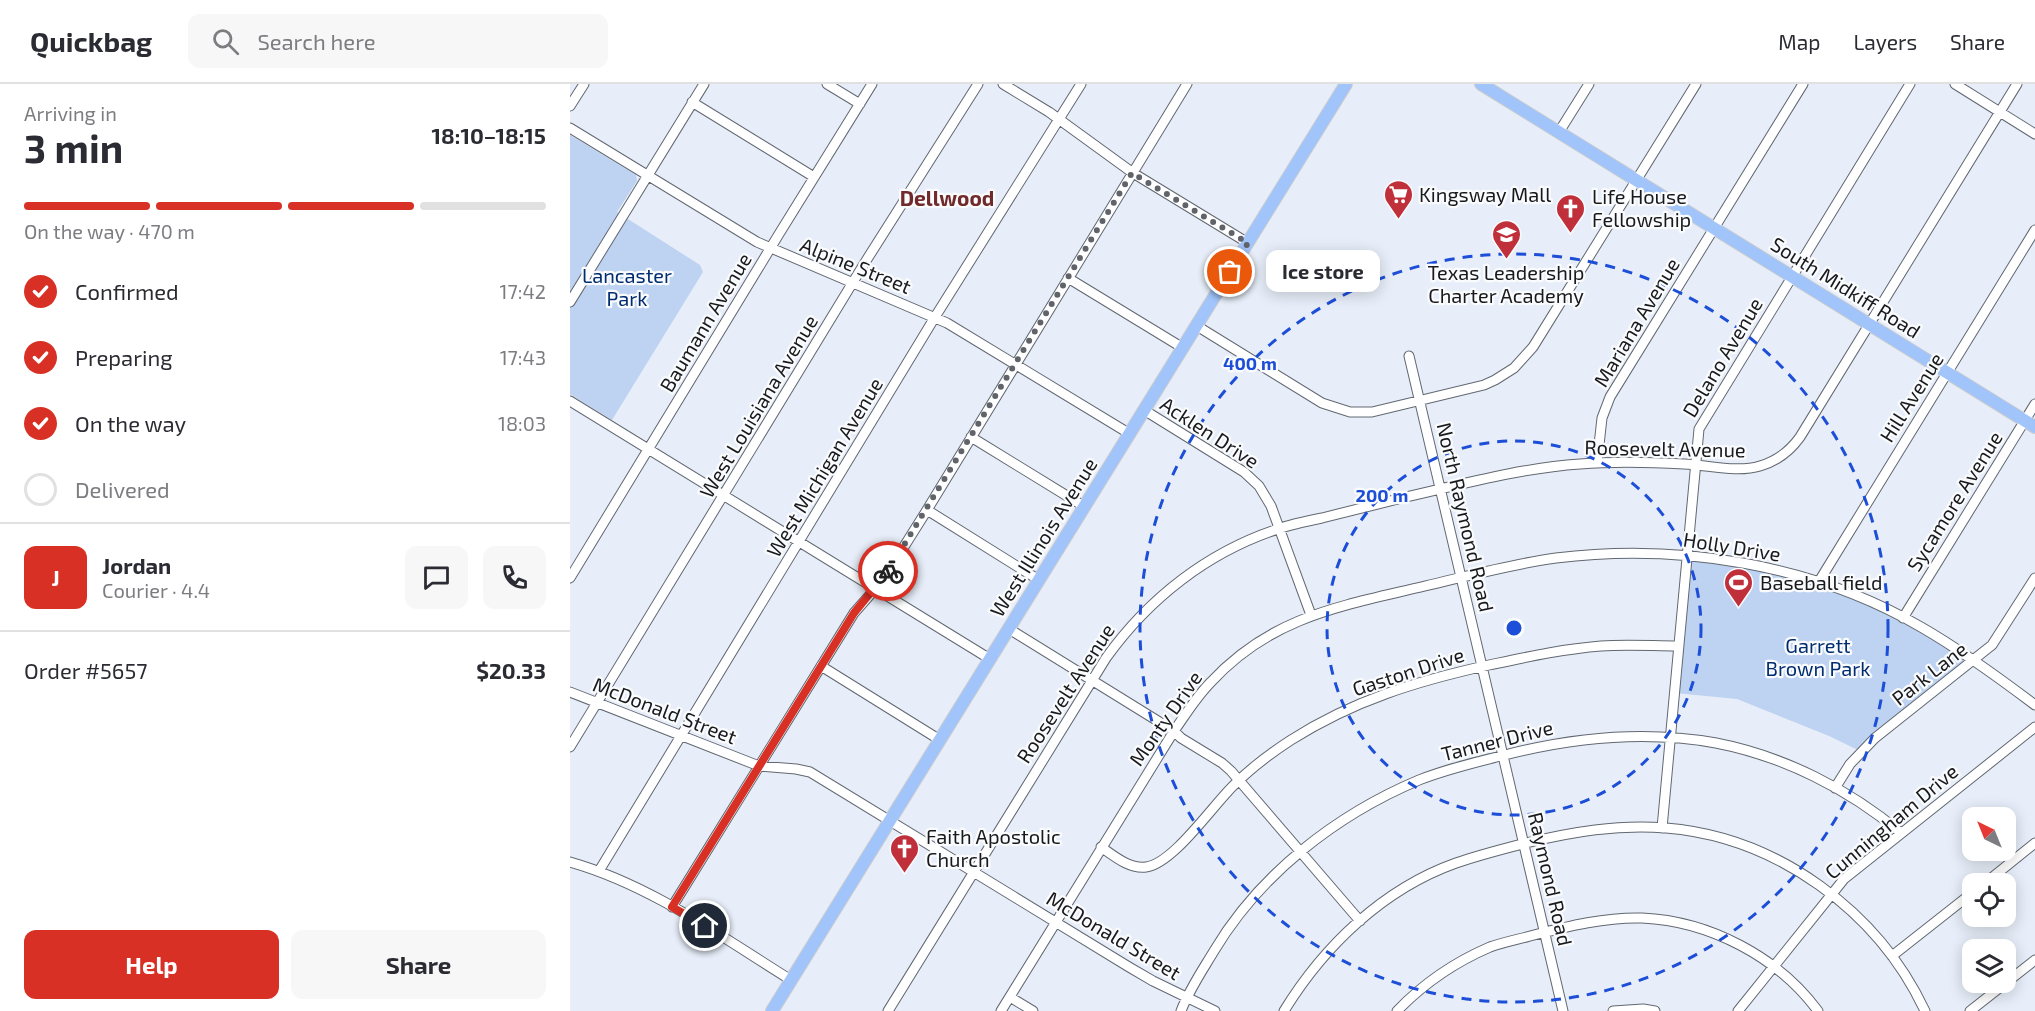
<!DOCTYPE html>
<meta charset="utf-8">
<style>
body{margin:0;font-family:"Exo 2",sans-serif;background:#f7f7f7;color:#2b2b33;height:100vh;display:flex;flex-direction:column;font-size:22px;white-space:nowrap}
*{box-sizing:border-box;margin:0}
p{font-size:20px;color:#7c7c81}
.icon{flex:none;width:33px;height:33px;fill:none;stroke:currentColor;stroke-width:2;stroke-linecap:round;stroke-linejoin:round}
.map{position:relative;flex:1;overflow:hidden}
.sheet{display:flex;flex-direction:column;background:#fff;width:570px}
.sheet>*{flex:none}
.needle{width:39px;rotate:317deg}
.tools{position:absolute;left:1392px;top:723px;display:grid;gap:12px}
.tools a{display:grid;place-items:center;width:54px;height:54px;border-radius:12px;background:#fff;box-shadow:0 3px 15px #0003;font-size:30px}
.pin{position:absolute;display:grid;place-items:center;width:51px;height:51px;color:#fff;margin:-26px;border:3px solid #fff;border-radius:50%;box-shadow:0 2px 6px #0007}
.courier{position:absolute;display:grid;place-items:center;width:60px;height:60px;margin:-30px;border:4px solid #d93025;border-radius:50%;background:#fff;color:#222;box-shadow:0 2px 8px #0007}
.bubble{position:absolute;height:42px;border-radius:12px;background:#fff;box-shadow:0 3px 15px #0003;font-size:20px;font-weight:700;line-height:42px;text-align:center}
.head em{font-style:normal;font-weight:700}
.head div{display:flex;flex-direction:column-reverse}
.head{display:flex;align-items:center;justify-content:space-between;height:102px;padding:0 24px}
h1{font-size:39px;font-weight:700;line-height:45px}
.bar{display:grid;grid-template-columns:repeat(4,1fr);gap:9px 6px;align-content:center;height:72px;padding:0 24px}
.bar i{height:8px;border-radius:4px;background:#e1e1e2}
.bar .active{background:#d93025}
.bar p{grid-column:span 4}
.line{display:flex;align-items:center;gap:15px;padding:0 24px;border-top:2px solid #e1e1e2}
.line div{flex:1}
.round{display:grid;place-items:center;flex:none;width:63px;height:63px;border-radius:12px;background:#f7f7f7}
ol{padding:0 24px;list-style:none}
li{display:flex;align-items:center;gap:18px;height:66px}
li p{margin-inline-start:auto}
li .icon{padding:6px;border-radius:50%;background:#d93025;color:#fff;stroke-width:4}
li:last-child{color:#7c7c81}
li i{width:33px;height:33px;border:3px solid #e1e1e2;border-radius:50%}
.button{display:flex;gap:12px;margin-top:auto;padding:12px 24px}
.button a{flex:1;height:69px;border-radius:12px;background:#d93025;color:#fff;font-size:24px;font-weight:700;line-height:69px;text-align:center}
.button a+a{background:#f7f7f7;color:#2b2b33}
header{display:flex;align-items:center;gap:36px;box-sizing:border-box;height:84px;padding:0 30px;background:#fff;border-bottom:2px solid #e1e1e2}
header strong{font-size:28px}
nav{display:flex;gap:33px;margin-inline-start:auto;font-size:21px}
.search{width:420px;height:54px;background:#f7f7f7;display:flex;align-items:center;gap:15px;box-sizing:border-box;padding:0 21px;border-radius:12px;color:#7c7c81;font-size:22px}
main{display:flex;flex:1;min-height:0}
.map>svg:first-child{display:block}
.green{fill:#bed2f1}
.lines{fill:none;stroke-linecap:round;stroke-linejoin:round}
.minor-casing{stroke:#626871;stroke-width:11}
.major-casing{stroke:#cccccd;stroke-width:14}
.minor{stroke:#fff;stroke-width:9}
.major{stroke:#a1c4fa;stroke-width:12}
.done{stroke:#60646a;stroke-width:6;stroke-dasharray:0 10.8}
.route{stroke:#d93025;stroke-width:8}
.ring{fill:none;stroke:#1d4ed8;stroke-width:3;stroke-dasharray:10 8}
.labels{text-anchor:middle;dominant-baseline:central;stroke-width:4.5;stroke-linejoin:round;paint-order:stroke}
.poi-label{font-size:20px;fill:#17191d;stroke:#fafbfd;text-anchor:start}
.street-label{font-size:20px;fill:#17191d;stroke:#fafbfd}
.park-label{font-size:20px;fill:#002c70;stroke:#fafbfd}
.neighbourhood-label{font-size:21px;font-weight:bold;fill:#702a2b;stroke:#fafbfd}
.centre{fill:#1d4ed8;stroke:#fafbfd;stroke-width:3}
.ring-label{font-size:18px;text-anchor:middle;font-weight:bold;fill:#1d4ed8;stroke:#fafbfd;stroke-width:4.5;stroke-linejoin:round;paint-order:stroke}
</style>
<header>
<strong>Quickbag</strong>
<div class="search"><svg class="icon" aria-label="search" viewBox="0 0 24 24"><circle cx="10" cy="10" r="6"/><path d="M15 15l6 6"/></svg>Search here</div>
<nav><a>Map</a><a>Layers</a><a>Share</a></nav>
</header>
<main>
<section class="sheet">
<div class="head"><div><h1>3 min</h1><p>Arriving in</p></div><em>18:10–18:15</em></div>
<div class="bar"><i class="active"></i><i class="active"></i><i class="active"></i><i></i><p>On the way · 470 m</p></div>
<ol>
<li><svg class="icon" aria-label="check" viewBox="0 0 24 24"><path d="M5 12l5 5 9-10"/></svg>Confirmed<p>17:42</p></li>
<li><svg class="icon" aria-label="check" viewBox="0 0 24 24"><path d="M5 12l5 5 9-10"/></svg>Preparing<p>17:43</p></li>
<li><svg class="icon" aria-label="check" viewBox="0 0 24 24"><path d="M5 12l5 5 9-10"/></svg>On the way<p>18:03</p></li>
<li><i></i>Delivered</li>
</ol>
<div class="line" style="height:108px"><b class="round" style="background:#d93025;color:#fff">J</b><div><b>Jordan</b><p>Courier · 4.4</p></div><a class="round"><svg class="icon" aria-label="chat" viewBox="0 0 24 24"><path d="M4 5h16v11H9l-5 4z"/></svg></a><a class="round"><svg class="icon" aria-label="phone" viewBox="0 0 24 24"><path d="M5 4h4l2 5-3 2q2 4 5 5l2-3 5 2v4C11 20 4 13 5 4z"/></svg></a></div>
<div class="line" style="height:78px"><div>Order #5657</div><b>$20.33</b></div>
<div class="button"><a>Help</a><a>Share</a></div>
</section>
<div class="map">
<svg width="1465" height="927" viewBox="0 0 1465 927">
<rect width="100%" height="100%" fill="#e7eef9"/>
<path class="green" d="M 0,51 L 66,91 L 67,97 L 47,128 L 130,181 L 133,188 L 42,336 L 0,310 Z
M 1116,471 L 1152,476 L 1275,508 L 1404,576 L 1290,667 L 1259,652 L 1167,615 L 1105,609 Z"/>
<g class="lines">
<defs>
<path id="minor" d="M 257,0 L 290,20
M 433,0 L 479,28 L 563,89 L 678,159
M 1385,0 L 1465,50
M 122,18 L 244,93
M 0,22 L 14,0
M 0,44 L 187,158 L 377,239 L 560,350
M 989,48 L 1019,0
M 498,194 L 613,264
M 0,218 L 134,0
M 627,242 L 752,319 L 780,328 L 802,328 L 914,301 L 925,296 L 944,284 L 963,263 L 1126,0
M 839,272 L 993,927
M 0,317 L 420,575
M 574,326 L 674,388 L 689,402 L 701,422 L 741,531
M 401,353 L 515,423
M 1027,379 L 1032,334 L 1040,313 L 1233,0
M 357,426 L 469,496
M 0,494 L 209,150 L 302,0
M 1248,499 L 1465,146
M 1333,534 L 1465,320
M 439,545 L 604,647 L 611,654 L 652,679 L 661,687 L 790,837
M 251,582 L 370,656
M 0,608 L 189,682 L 226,685 L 240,688 L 559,883 L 583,897 L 645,927
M 0,663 L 294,180 L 408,0
M 1265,704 L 1280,680 L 1305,654 L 1422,561 L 1465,494
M 1092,744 L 1129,345 L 1340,0
M 531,763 C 544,772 559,785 576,783 C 603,780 643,721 664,701 C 681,684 701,669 721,656 C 784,616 847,597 919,581 C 957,573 993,565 1031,562 C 1057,560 1083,562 1108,562
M 0,778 C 81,801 150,852 221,896
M 29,787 L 365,233 L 511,0
M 1414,800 L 1465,759
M 102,823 L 284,529 L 313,496 L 357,426 L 617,0
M 1322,872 L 1402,809
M 440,913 L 463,927
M 318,927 L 536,574 C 579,514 638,468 708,445 C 722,440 737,437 752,434 C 780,427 808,420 836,413 C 893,400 951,384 1010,380 C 1045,377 1080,378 1114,380 C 1139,381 1167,389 1190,382 C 1207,377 1220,367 1230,353 L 1447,0
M 431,927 L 604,647 C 616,630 626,613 641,598 C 702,532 772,522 855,502 C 898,492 942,480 986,474 C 1109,459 1243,480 1351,543 C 1391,566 1428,593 1465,621
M 611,927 C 619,906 632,887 644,867 C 690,790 766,731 849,696 C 877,685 906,678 935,671 C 1005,653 1074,646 1146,659 C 1213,672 1279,705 1331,749
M 714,927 C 754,862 813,805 886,779 C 909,771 933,765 956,759 C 1002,748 1048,740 1096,744 C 1207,753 1308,827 1355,927
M 827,927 C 853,900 885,878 920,863 C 934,858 950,855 964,851 C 999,842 1036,833 1072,834 C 1140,837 1208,873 1248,927
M 1043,927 L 1073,925 L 1085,927
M 1168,927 L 1274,795 L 1465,643
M 1400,927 L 1465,876"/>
<path id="major" d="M 911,0 L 1465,343
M 202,927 L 776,0"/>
</defs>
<use href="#minor" class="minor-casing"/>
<use href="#major" class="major-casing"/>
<use href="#minor" class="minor"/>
<use href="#major" class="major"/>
</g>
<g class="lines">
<path class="done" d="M 318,487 L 562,89 L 678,159 L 660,188"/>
<path class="route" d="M 135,842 L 102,823 L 284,529 L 318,487"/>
</g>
<g class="ring">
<circle cx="944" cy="544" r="187"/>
<circle cx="944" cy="544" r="374"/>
</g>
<defs>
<symbol id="supermarket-pin" viewBox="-11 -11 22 30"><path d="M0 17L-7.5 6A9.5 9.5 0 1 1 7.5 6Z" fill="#c0303b" stroke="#fafbfd"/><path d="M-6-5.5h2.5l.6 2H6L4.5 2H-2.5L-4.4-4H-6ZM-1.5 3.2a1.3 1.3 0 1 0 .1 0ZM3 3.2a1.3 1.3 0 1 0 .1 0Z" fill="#fff"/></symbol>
<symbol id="church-pin" viewBox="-11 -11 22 30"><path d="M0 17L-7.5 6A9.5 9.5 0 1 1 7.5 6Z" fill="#c0303b" stroke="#fafbfd"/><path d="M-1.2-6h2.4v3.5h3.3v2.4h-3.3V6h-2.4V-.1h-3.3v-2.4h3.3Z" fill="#fff"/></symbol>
<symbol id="school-pin" viewBox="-11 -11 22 30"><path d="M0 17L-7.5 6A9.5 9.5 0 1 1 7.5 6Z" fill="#c0303b" stroke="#fafbfd"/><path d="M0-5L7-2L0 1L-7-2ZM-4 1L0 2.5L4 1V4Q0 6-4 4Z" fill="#fff"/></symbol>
<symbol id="stadium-pin" viewBox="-11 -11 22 30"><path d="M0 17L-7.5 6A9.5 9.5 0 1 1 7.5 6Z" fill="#c0303b" stroke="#fafbfd"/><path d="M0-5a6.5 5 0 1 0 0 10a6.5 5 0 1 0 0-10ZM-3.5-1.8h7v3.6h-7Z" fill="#fff"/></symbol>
</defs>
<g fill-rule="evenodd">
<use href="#supermarket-pin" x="812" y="94" width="33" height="45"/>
<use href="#church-pin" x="984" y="108" width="33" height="45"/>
<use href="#school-pin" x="920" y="134" width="33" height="45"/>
<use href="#stadium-pin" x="1152" y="482" width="33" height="45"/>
<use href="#church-pin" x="318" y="748" width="33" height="45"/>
</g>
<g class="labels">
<g class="poi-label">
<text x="849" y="110">Kingsway Mall</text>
<text x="1022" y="112">Life House<tspan x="1022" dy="23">Fellowship</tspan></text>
<text x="936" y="188" text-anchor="middle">Texas Leadership<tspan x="936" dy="23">Charter Academy</tspan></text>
<text x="1190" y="498">Baseball field</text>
<text x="356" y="752">Faith Apostolic<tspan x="356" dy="23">Church</tspan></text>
</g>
<g class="street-label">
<text transform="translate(286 181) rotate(22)">Alpine Street</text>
<text transform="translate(1276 203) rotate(32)">South Midkiff Road</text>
<text transform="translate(135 238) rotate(-59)">Baumann Avenue</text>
<text transform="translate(1066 238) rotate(-59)">Mariana Avenue</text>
<text transform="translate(1152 273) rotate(-59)">Delano Avenue</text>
<text transform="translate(1341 313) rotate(-58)">Hill Avenue</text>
<text transform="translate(188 322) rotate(-59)">West Louisiana Avenue</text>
<text transform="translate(640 348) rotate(33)">Acklen Drive</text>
<text transform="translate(1095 364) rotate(1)">Roosevelt Avenue</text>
<text transform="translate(254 383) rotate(-59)">West Michigan Avenue</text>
<text transform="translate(1384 417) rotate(-58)">Sycamore Avenue</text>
<text transform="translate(896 433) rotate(77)">North Raymond Road</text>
<text transform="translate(473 453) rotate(-58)">West Illinois Avenue</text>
<text transform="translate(1162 462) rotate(9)">Holly Drive</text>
<text transform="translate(838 587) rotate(-18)">Gaston Drive</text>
<text transform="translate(1359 589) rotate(-38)">Park Lane</text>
<text transform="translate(495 609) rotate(-57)">Roosevelt Avenue</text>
<text transform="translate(95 626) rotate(21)">McDonald Street</text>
<text transform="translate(595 634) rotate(-55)">Monty Drive</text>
<text transform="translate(927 656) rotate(-14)">Tanner Drive</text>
<text transform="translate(1321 737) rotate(-40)">Cunningham Drive</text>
<text transform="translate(981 795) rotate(77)">Raymond Road</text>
<text transform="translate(544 851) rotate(31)">McDonald Street</text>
</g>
<g class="park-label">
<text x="57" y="191">Lancaster<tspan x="57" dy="23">Park</tspan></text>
<text x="1248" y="561">Garrett<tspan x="1248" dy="23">Brown Park</tspan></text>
</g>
<g class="neighbourhood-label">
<text x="377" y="113">Dellwood</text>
</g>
</g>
<circle cx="944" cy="544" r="9" class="centre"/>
<g class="ring-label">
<text x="680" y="286">400 m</text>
<text x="812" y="418">200 m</text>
</g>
</svg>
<div class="tools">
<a><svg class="needle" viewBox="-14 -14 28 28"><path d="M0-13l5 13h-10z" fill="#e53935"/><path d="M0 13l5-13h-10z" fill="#7c7c81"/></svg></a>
<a><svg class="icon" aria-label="locate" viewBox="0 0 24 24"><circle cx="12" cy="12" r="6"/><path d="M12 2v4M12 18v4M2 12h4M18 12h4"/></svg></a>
<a><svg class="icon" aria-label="layers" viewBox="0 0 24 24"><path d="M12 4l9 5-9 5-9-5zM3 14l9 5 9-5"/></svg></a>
</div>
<div class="pin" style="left:660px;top:188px;background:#ea580c"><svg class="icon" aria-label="bag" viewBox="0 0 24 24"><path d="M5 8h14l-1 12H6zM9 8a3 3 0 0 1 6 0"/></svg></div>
<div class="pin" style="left:135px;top:842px;background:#1f2937"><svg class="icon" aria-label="home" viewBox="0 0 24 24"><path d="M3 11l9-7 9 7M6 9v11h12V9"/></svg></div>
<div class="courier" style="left:318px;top:487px"><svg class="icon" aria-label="bike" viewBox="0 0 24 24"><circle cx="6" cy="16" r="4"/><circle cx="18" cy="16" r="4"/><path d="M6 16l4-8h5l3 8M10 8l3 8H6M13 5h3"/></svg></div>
<div class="bubble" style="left:696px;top:166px;width:114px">Ice store</div>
</div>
</main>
